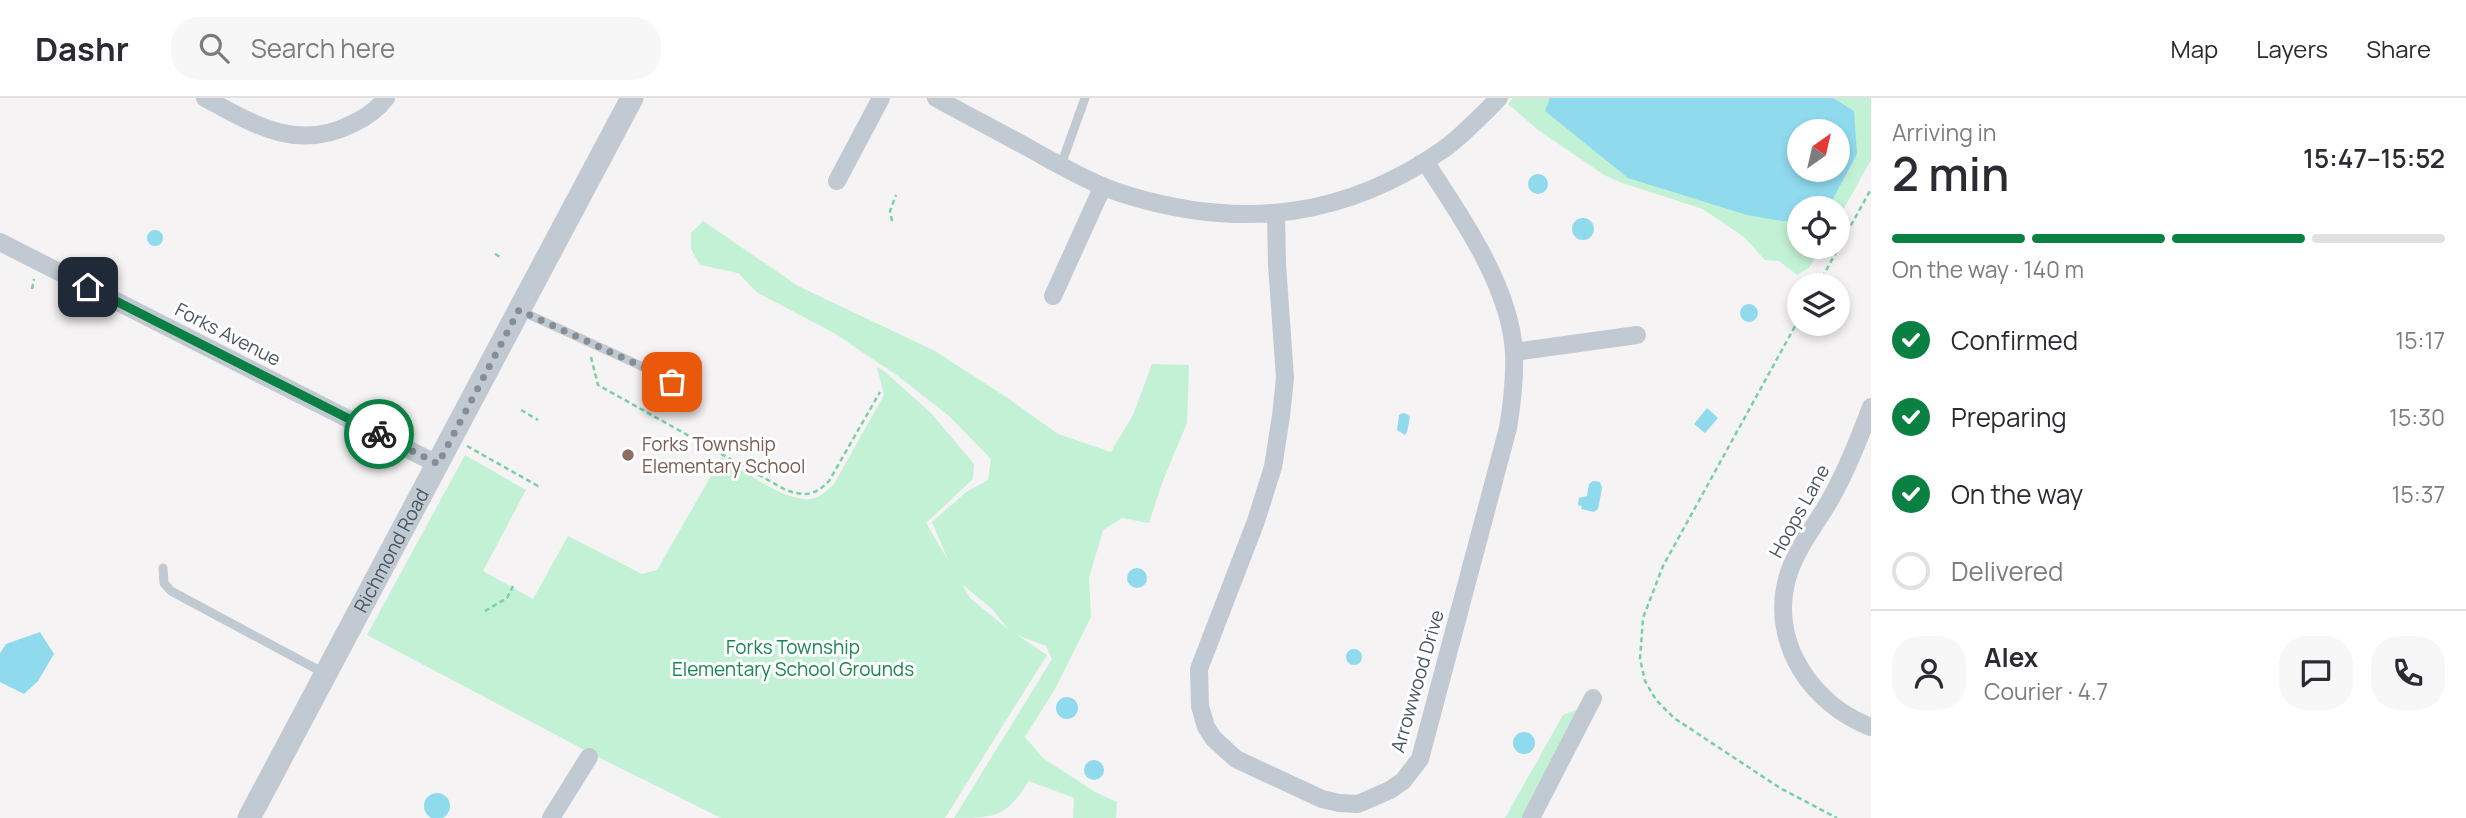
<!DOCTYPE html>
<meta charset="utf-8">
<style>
body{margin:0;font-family:Manrope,sans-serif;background:#f7f7f7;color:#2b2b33;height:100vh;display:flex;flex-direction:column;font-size:26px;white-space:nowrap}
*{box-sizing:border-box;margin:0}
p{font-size:23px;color:#7c7c81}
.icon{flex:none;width:38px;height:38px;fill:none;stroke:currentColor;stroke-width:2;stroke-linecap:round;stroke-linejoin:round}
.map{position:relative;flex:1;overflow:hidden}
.sheet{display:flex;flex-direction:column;background:#fff;width:595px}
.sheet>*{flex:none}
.needle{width:46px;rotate:34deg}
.fabs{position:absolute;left:1787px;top:21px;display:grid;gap:14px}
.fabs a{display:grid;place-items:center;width:63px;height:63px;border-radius:50%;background:#fff;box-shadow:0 4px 10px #0003;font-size:35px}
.pin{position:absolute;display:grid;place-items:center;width:60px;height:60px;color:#fff;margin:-30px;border-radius:14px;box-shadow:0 4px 10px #0006}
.courier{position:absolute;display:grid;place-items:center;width:70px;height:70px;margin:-35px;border:5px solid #0b8043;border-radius:50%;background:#fff;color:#222;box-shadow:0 2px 9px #0007}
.summary em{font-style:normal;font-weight:600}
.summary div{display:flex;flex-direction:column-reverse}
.summary{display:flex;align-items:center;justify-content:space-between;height:119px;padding:0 21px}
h1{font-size:46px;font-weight:600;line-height:52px}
.bar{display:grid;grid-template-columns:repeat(4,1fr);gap:10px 7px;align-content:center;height:84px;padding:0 21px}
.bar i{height:9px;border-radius:5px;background:#e1e1e2}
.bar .current{background:#0b8043}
.bar p{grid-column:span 4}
.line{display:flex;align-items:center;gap:18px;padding:0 21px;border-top:2px solid #e1e1e2}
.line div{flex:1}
.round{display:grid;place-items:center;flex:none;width:74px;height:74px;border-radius:28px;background:#f7f7f7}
ol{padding:0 21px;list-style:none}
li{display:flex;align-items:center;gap:21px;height:77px}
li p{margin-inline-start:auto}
li .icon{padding:7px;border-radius:50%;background:#0b8043;color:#fff;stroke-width:4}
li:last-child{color:#7c7c81}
li i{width:38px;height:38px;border:4px solid #e1e1e2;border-radius:50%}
header{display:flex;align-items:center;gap:42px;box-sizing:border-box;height:98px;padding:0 35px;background:#fff;border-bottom:2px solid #e1e1e2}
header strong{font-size:33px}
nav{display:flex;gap:38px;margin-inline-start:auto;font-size:24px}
.search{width:490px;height:63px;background:#f7f7f7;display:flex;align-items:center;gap:18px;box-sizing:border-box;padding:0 24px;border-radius:28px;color:#7c7c81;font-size:26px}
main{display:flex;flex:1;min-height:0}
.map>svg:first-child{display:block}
.green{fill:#c3f1d5;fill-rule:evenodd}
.water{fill:#90daee;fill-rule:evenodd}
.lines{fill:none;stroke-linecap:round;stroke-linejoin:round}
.path{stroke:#7ad0a6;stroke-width:2.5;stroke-dasharray:5 3.5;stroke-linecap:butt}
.service{stroke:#c1cad2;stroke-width:9}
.minor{stroke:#c1cad2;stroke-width:18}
.tertiary{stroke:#c1cad2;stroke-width:23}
.done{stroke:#868d94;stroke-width:7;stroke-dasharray:0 12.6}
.route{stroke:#0b8043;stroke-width:9}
.education-dot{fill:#8d6e63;stroke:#fff;stroke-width:2.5}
.labels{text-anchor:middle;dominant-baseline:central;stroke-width:6;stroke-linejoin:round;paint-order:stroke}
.street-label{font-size:19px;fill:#4a5661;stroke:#fff}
.education-label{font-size:19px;fill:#785e54;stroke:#fff;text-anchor:start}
.park-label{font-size:19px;fill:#17864f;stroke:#fff}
</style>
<header>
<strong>Dashr</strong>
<div class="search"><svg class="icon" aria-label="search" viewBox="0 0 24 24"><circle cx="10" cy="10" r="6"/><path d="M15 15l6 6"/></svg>Search here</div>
<nav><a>Map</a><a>Layers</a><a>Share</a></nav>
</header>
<main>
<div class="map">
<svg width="1871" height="720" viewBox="0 0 1871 720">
<rect width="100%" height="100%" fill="#f5f3f3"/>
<path class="green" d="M 1513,0 L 1871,0 L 1871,62 L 1838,121 L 1838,110 L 1799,110 L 1799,149 L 1821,149 L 1809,170 L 1797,177 L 1779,163 L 1765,162 L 1744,139 L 1703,111 L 1622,85 L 1604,77 L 1538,32 L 1508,6 ZM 1799,33 L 1838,33 L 1838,72 L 1799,72 Z
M 703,123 L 798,188 L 935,253 L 1009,301 L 1058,336 L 1111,354 L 1133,317 L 1152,266 L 1189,267 L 1187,325 L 1162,385 L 1149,425 L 1122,420 L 1103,432 L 1089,480 L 1091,519 L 1055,591 L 1025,639 L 1043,660 L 1095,694 L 1117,704 L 1116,720 L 1073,720 L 1074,700 L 1029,683 C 1005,720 996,720 954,720 L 1052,561 L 1046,548 L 1017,537 L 1047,557 L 945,720 L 721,720 L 598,659 L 367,537 L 465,357 L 526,392 L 483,473 L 533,501 L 568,438 L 642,476 L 657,472 L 722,359 C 746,373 783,404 811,401 C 819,400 828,392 834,386 L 884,297 L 877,269 L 884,273 L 931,315 L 974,366 L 973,381 L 926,425 L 949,464 L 932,424 L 966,394 L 988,382 L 991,361 L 949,318 L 898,278 L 834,235 L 758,195 L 738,175 L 700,167 L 691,151 L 691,135 ZM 962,486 L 992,511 L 1009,532 L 970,500 Z
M 1581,610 L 1523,720 L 1505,720 L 1563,617 Z"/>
<path class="water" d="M 1550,0 L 1833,0 L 1854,13 L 1857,56 L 1828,110 L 1799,110 L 1799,122 L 1782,123 L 1747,117 L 1628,80 L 1545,13 ZM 1799,33 L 1838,33 L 1838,72 L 1799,72 Z
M1528 86a10 10 0 1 1 20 0a10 10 0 1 1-20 0Z
M1572 131a11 11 0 1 1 22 0a11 11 0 1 1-22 0Z
M147 140a8 8 0 1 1 16 0a8 8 0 1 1-16 0Z
M1740 215a9 9 0 1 1 18 0a9 9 0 1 1-18 0Z
M 1707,310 L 1718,320 L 1705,335 L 1694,326 Z
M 1403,315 L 1407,316 L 1410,319 L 1407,334 L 1405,337 L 1397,332 L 1399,317 Z
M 1593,383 L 1600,384 L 1602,390 L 1598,411 L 1594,414 L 1581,411 L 1582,408 L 1578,407 L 1579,400 L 1587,398 L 1589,386 Z
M1127 480a10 10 0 1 1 20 0a10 10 0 1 1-20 0Z
M 40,534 L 54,556 L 38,583 L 24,596 L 0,584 L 0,555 L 6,546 Z
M1346 559a8 8 0 1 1 16 0a8 8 0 1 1-16 0Z
M1056 610a11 11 0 1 1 22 0a11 11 0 1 1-22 0Z
M1513 645a11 11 0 1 1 22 0a11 11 0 1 1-22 0Z
M1084 672a10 10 0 1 1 20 0a10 10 0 1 1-20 0Z
M424 708a13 13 0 1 1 26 0a13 13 0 1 1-26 0Z"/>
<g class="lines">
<path class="path" d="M 892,123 L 890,113 L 896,97
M 495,156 L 502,160
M 1818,187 L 1871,91
M 32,191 L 34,181
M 1799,221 L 1663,468 L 1643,520 L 1640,561 L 1645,583 L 1656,602 L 1674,620 L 1780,690 L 1837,720
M 591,259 L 598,287 L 784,391 C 803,399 815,398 829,383 L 880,294
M 521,312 L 538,322
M 467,348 L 538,388 L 539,385
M 485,513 L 507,500 L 513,488"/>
<path class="service" d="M 1061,67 L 1085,0
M 521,213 L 665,279 L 682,297
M 163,470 L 164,485 L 171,493 L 324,575"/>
<path class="minor" d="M 205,0 C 253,26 297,54 352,26 C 365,20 377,12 386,0
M 936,0 C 968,18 1002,35 1034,53 C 1065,70 1096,88 1130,98 C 1244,132 1347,119 1444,51 C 1464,36 1482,17 1499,0
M 837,83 L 881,0
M 1276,117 L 1277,166 L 1285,280 L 1281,318 L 1273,369 L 1256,423 L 1199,571 L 1200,608 L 1206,629 L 1214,641 L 1236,661 L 1322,701 L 1339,705 L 1358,706 L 1390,692 L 1403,683 L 1420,661 L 1508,330 C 1512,306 1515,280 1514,255 C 1511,190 1461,118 1426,65 L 1420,66
M 0,144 L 437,366
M 1053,198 L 1103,88
M 1514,254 L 1637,237
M 1871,309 C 1859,341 1847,372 1830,402 C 1815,428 1795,452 1787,481 C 1770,545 1812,607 1871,629
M 551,720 L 589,659
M 1531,720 L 1593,600"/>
<path class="tertiary" id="s1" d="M 249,720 L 632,0"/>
</g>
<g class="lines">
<path class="done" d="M 379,336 L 438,366 L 519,212 L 665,279 L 672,284"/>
<path class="route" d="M 88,189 L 379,336"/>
</g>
<circle class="education-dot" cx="628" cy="357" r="7"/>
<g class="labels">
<g class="street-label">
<text transform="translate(228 236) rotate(27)">Forks Avenue</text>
<text transform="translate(1799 413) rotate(-61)">Hoops Lane</text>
<text stroke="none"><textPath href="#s1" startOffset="303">Richmond Road</textPath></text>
<text transform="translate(1417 583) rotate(-74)">Arrowwood Drive</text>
</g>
<g class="education-label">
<text x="642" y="346">Forks Township<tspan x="642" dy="22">Elementary School</tspan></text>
</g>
<g class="park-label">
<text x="793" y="549">Forks Township<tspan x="793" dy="22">Elementary School Grounds</tspan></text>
</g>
</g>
</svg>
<div class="fabs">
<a><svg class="needle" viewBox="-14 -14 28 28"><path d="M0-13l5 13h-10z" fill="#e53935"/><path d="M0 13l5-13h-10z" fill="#7c7c81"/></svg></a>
<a><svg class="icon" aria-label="locate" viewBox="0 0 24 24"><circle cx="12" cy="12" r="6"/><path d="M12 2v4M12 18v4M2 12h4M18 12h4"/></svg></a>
<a><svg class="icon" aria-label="layers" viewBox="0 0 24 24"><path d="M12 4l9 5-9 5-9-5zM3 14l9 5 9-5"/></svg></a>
</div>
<div class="pin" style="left:672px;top:284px;background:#ea580c"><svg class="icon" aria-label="bag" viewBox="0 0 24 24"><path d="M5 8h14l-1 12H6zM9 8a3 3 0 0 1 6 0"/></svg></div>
<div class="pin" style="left:88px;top:189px;background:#1f2937"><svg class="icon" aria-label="home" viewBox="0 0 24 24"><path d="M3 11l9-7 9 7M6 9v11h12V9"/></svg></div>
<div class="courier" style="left:379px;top:336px"><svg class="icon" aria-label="bike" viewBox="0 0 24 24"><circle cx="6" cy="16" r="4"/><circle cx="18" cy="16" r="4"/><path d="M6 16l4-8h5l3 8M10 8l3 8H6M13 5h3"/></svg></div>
</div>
<section class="sheet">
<div class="summary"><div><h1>2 min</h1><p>Arriving in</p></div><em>15:47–15:52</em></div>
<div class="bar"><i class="current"></i><i class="current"></i><i class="current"></i><i></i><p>On the way · 140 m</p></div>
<ol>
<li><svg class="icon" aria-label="check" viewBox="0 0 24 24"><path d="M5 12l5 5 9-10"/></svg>Confirmed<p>15:17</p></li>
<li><svg class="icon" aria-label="check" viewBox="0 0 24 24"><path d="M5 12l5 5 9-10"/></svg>Preparing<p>15:30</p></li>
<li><svg class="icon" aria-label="check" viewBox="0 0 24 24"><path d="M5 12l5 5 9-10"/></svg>On the way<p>15:37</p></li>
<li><i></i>Delivered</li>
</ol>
<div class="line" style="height:126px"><a class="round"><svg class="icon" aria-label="person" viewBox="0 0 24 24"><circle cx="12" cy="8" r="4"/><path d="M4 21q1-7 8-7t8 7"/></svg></a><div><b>Alex</b><p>Courier · 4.7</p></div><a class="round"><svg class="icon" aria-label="chat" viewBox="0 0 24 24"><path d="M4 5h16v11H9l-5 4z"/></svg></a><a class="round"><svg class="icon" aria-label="phone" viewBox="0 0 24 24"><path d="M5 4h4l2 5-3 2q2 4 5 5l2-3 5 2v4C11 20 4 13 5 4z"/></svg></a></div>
</section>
</main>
